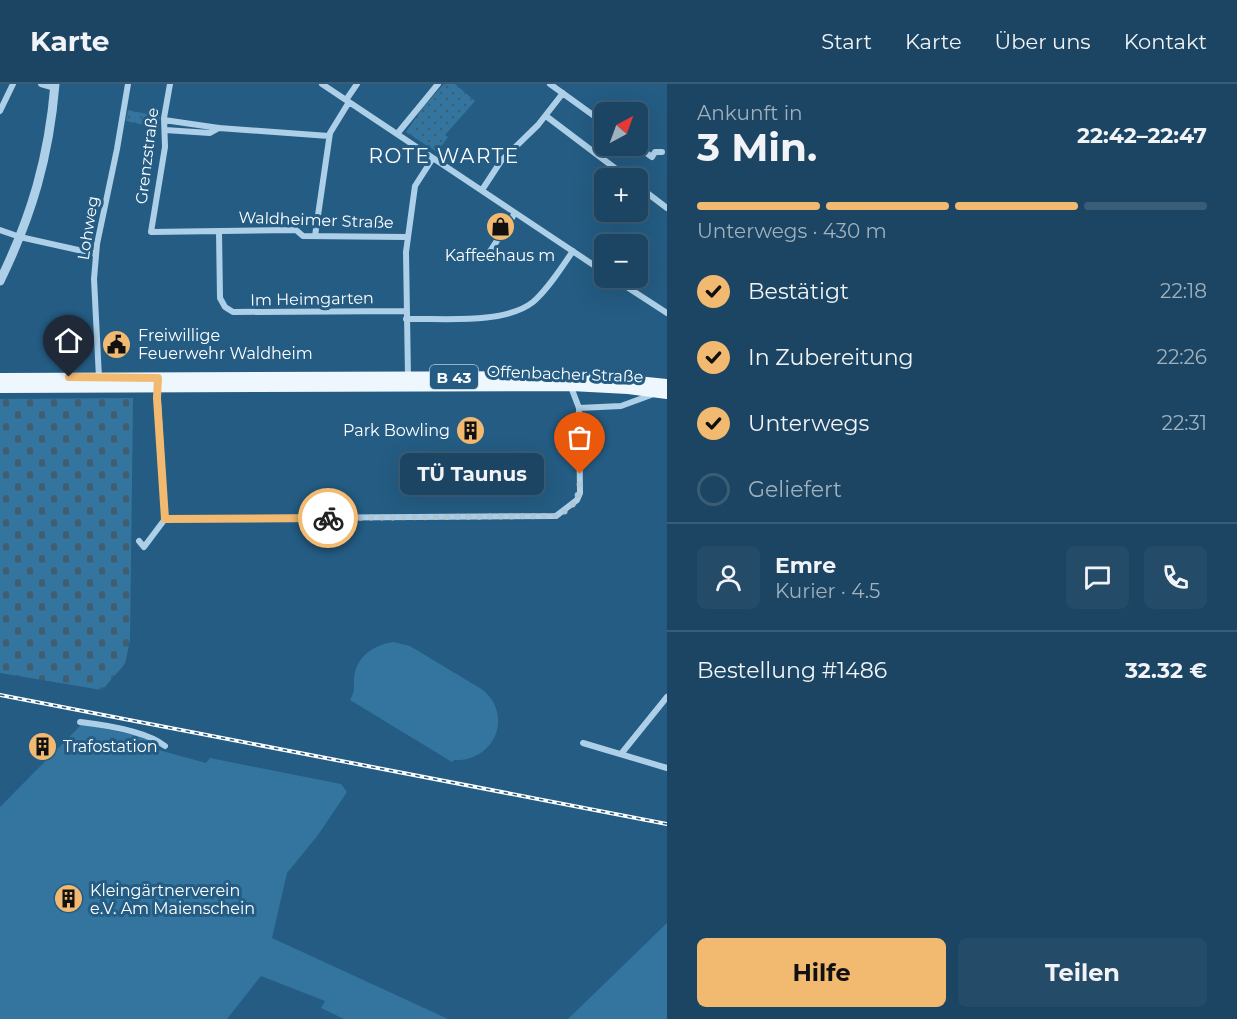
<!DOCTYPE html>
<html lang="de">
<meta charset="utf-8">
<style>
body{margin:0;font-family:Montserrat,sans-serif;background:#244c68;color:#f1f3f6;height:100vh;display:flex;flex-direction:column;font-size:22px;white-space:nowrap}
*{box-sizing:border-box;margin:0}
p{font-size:20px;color:#a0b1be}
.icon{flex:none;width:33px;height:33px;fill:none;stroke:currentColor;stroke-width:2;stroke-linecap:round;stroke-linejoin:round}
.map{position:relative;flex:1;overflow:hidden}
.sheet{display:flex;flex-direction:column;background:#1b4562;width:570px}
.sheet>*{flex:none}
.needle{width:39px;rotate:41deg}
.fabs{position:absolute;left:594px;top:18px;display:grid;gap:12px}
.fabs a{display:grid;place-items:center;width:54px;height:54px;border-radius:9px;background:#1b4562;box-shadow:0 6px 24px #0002,0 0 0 2px #395d77;font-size:30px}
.pin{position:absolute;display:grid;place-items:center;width:51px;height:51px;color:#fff;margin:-62px -26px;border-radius:50% 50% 50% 0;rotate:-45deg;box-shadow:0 0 6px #0007}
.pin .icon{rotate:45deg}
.courier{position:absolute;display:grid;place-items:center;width:60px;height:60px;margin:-30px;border:4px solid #f2b970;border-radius:50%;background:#fff;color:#222;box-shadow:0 2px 8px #0007}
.bubble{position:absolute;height:42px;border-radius:9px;background:#1b4562;box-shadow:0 6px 24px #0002,0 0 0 2px #395d77;font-size:20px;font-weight:700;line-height:42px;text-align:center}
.summary em{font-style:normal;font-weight:700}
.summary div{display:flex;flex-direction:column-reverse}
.summary{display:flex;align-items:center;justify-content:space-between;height:102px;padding:0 30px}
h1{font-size:39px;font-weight:700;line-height:45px}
.bar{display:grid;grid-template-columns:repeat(4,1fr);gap:9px 6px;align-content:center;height:72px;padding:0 30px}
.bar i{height:8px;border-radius:4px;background:#395d77}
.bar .selected{background:#f2b970}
.bar p{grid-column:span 4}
.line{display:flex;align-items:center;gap:15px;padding:0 30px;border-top:2px solid #395d77}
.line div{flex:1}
.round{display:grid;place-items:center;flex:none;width:63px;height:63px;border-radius:9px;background:#244c68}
ol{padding:0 30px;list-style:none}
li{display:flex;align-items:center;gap:18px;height:66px}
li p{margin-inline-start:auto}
li .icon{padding:6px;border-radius:50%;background:#f2b970;color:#111;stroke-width:4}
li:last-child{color:#a0b1be}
li i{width:33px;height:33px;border:3px solid #395d77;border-radius:50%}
.button{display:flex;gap:12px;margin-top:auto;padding:12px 30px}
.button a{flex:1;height:69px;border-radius:9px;background:#f2b970;color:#111;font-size:24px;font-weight:700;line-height:69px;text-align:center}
.button a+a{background:#244c68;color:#f1f3f6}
header{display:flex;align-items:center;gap:36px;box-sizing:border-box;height:84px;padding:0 30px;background:#1b4562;border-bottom:2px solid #395d77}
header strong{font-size:28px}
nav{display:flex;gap:33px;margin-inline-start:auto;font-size:21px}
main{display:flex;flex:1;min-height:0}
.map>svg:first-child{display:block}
.green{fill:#34759f}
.cemetery{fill:url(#cemetery-stones)}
.park{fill:url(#park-dots)}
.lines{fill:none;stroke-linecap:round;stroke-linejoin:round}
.minor{stroke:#add0e8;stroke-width:6}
.tertiary{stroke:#add0e8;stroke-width:9}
.primary{stroke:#eff7fe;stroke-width:10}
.rail-casing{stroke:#fff;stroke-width:4}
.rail{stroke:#245c83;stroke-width:1.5;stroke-dasharray:4.5;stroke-linecap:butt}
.done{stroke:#b2c6d4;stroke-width:6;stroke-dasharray:0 10.8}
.route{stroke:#f2b970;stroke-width:8}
.labels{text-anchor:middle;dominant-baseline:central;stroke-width:6;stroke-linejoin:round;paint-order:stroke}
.shield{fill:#245c83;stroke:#bdceda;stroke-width:1.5}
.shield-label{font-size:15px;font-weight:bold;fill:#fff}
.street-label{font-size:16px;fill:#fff;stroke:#245c83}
.poi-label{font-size:16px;fill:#fff;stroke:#245c83;text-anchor:start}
.quarter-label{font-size:20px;letter-spacing:1.5px;fill:#fff;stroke:#245c83}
</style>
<header>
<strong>Karte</strong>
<nav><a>Start</a><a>Karte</a><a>Über uns</a><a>Kontakt</a></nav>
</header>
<main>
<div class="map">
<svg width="667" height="935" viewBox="0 0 667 935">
<defs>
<pattern id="cemetery-stones" width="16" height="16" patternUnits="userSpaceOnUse" patternTransform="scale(1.5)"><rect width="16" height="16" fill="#34759f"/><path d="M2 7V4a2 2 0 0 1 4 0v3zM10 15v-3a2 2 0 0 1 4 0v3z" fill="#415e71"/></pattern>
<pattern id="park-dots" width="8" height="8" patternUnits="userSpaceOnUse" patternTransform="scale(1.5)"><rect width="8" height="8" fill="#34759f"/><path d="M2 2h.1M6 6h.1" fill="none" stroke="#415e71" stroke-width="1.8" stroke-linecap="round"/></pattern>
</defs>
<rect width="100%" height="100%" fill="#245c83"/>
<path class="green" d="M 393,558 L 410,562 L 483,606 C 514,632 494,678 454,676 L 452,678 L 350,616 C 355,607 354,604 354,594 C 356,573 373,561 393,558 Z
M 82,640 L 153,655 L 156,661 L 155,665 L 206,679 L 210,674 L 341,700 L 347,708 L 318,751 L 287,789 L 272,854 L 448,935 L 344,935 L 321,924 L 325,917 L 261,892 L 227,935 L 0,935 L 0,723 Z
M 667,839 L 667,935 L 568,935 Z"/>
<path class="cemetery" d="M 133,314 L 130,556 L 125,580 L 102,606 L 0,589 L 0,315 Z"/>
<path class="park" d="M 444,0 L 455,0 L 475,17 L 445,51 L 448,53 L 437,68 L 406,48 L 424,22 Z
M 128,26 L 160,33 L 158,44 L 126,37 Z"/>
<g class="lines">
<path class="minor" d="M 41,0 L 55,4
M 170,0 L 164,34 L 165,63 L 151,148 L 296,146 L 303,152 L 407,153
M 322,0 L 604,188
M 550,0 L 604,39
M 346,16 L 357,0
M 0,27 L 13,0
M 546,32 L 628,94
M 164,36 L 219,44 L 329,52
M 165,46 L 210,49 L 219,44
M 397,50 L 438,0
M 636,62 L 652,73 L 655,68 L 662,68
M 638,102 L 667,124
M 482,106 L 501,77 L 538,41 L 563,9
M 0,146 L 20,153 L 96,170
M 219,147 L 220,214 L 225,223 L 233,228 L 406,227
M 315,152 L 330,49 L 349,18
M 497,173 L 489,169 L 515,129
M 613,194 L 667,229
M 406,235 C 442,234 504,241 533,218 C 549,204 561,184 573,167
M 408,293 L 406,168 L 415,102 L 433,74
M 99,294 L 94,195 L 97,160 L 117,65 L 128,0
M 157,301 L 165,435
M 579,324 L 621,322 L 651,311
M 165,435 L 556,432 L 577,416 L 580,409 L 579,324 L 571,303
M 139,457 L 144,463 L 165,435
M 80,638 C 106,641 146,647 165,662
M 583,659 L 667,684
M 621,670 L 667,613"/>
<path class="tertiary" d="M 0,197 C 32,131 49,73 55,0"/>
<path class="primary" d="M 0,294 L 552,292 L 607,294 L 667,300
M 0,304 L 571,302 L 628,305 L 667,310"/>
<defs>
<path id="rail" d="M 0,611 L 667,740"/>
</defs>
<use href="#rail" class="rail-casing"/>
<use href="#rail" class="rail"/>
</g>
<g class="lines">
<path class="done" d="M 328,434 L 556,432 C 577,423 580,411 580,390"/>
<path class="route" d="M 69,293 L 158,294 L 157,314 L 165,435 L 328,434"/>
</g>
<defs>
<symbol id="shop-disc" viewBox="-11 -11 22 22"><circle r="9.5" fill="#f2b970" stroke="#245c83"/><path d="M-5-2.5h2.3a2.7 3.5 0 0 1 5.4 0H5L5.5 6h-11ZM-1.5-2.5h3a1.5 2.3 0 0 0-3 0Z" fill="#111"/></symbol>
<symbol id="civic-disc" viewBox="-11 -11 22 22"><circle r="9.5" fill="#f2b970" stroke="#245c83"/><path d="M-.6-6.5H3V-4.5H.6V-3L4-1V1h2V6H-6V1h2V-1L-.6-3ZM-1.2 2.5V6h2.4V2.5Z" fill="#111"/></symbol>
<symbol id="building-disc" viewBox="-11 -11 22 22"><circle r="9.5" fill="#f2b970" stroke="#245c83"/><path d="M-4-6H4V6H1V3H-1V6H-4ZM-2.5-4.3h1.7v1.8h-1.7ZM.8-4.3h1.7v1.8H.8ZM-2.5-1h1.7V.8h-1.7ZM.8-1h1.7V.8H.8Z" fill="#111"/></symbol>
</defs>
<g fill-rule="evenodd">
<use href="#shop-disc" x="484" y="126" width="33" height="33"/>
<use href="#civic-disc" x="100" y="244" width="33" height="33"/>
<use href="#building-disc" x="454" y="330" width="33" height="33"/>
<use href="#building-disc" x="26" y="646" width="33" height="33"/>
<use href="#building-disc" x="52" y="798" width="33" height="33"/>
</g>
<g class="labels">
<rect class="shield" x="430" y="281" width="48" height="24" rx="4.5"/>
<g class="shield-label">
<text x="454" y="293">B 43</text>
</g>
<g class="street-label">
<text transform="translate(147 72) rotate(-83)">Grenzstraße</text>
<text transform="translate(316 136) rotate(2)">Waldheimer Straße</text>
<text transform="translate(88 144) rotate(-81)">Lohweg</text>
<text transform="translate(312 215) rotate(-1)">Im Heimgarten</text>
<text transform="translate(565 290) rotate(2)">Offenbacher Straße</text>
</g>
<g class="poi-label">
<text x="500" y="171" text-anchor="middle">Kaffeehaus m</text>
<text x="138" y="251">Freiwillige<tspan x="138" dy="18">Feuerwehr Waldheim</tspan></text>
<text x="450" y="346" text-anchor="end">Park Bowling</text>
<text x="63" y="662">Trafostation</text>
<text x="90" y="806">Kleingärtnerverein<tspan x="90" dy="18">e.V. Am Maienschein</tspan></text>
</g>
<g class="quarter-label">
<text x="444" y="72">ROTE WARTE</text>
</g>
</g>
</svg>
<div class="fabs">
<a><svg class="needle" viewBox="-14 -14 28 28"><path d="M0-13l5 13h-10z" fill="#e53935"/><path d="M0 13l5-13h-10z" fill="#a0b1be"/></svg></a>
<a>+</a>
<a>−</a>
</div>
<div class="pin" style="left:580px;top:390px;background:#ea580c"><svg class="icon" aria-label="bag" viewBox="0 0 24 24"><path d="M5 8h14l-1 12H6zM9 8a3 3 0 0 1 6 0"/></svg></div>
<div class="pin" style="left:69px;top:293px;background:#1f2937"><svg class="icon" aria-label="home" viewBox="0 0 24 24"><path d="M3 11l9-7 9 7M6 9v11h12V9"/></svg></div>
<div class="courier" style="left:328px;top:434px"><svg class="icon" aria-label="bike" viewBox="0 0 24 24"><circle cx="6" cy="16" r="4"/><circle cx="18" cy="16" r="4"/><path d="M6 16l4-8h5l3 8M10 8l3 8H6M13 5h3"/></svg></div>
<div class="bubble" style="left:400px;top:369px;width:144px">TÜ Taunus</div>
</div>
<section class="sheet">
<div class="summary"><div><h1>3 Min.</h1><p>Ankunft in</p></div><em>22:42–22:47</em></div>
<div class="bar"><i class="selected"></i><i class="selected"></i><i class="selected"></i><i></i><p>Unterwegs · 430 m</p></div>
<ol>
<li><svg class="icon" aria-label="check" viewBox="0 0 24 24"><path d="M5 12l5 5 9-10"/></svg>Bestätigt<p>22:18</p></li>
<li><svg class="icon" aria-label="check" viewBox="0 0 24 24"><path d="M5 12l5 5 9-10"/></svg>In Zubereitung<p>22:26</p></li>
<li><svg class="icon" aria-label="check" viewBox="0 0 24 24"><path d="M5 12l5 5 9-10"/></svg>Unterwegs<p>22:31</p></li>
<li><i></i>Geliefert</li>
</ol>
<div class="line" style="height:108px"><a class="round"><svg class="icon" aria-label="person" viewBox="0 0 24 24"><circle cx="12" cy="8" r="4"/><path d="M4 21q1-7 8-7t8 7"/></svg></a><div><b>Emre</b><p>Kurier · 4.5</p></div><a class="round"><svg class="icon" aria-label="chat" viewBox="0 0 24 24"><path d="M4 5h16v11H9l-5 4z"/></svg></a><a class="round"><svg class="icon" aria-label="phone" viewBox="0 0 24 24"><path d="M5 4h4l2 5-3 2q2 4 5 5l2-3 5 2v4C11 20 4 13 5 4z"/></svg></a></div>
<div class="line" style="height:78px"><div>Bestellung #1486</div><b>32.32 €</b></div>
<div class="button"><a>Hilfe</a><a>Teilen</a></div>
</section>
</main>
